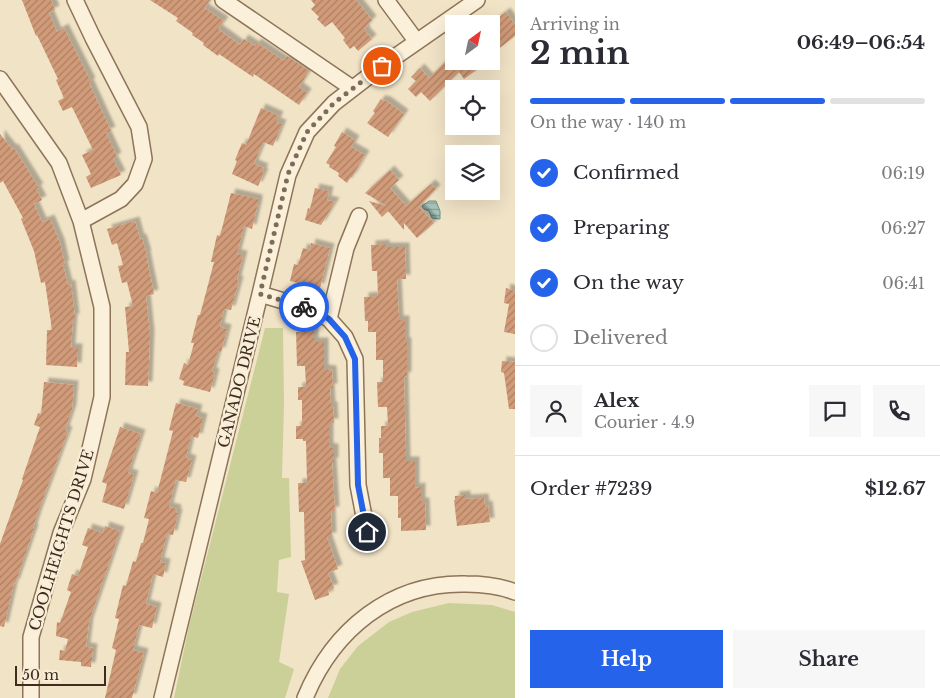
<!DOCTYPE html>
<meta charset="utf-8">
<style>
body{margin:0;font-family:"Libre Baskerville",serif;background:#f7f7f7;color:#2b2b33;height:100vh;display:flex;flex-direction:column;font-size:19px;white-space:nowrap}
*{box-sizing:border-box;margin:0}
p{font-size:16px;color:#7c7c81}
.icon{flex:none;width:28px;height:28px;fill:none;stroke:currentColor;stroke-width:2;stroke-linecap:round;stroke-linejoin:round}
.map{position:relative;flex:1;overflow:hidden}
.sheet{display:flex;flex-direction:column;background:#fff;width:425px}
.sheet>*{flex:none}
.needle{width:32px;rotate:33deg}
.fabs{position:absolute;left:445px;top:15px;display:grid;gap:10px}
.fabs a{display:grid;place-items:center;width:55px;height:55px;border-radius:0px;background:#fff;box-shadow:0 5px 20px #0002;font-size:25px}
.scale{position:absolute;left:15px;bottom:12px;width:91px;box-sizing:border-box;padding-left:5px;border:2px solid #3d2c1f;border-top:0;font-size:14px;line-height:18px;white-space:nowrap;color:#3d2c1f;-webkit-text-stroke:4px #f8edd6;paint-order:stroke}
.pin{position:absolute;display:grid;place-items:center;width:42px;height:42px;color:#fff;margin:-21px;border:2px solid #fff;border-radius:50%;box-shadow:0 1px 5px #0007}
.courier{position:absolute;display:grid;place-items:center;width:50px;height:50px;margin:-25px;border:4px solid #2563eb;border-radius:50%;background:#fff;color:#222;box-shadow:0 1px 6px #0007}
.head em{font-style:normal;font-weight:700}
.head div{display:flex;flex-direction:column-reverse}
.head{display:flex;align-items:center;justify-content:space-between;height:85px;padding:0 15px}
h1{font-size:32px;font-weight:700;line-height:38px}
.bar{display:grid;grid-template-columns:repeat(4,1fr);gap:8px 5px;align-content:center;height:60px;padding:0 15px}
.bar i{height:6px;border-radius:4px;background:#e1e1e2}
.bar .on{background:#2563eb}
.bar p{grid-column:span 4}
.line{display:flex;align-items:center;gap:12px;padding:0 15px;border-top:1px solid #e1e1e2}
.line div{flex:1}
.round{display:grid;place-items:center;flex:none;width:52px;height:52px;border-radius:0px;background:#f7f7f7}
ol{padding:0 15px;list-style:none}
li{display:flex;align-items:center;gap:15px;height:55px}
li p{margin-inline-start:auto}
li .icon{padding:5px;border-radius:50%;background:#2563eb;color:#fff;stroke-width:4}
li:last-child{color:#7c7c81}
li i{width:28px;height:28px;border:2px solid #e1e1e2;border-radius:50%}
.primary-button{display:flex;gap:10px;margin-top:auto;padding:10px 15px}
.primary-button a{flex:1;height:58px;border-radius:0px;background:#2563eb;color:#fff;font-size:20px;font-weight:700;line-height:58px;text-align:center}
.primary-button a+a{background:#f7f7f7;color:#2b2b33}
main{display:flex;flex:1;min-height:0}
.map>svg:first-child{display:block}
.green{fill:#cbd098}
.water{fill:url(#water-rules);stroke:#6d9389}
.building{fill:url(#building-hatch);filter:url(#shadow)}
.lines{fill:none;stroke-linecap:round;stroke-linejoin:round}
.minor-casing{stroke:#8e745a;stroke-width:18}
.minor{stroke:#fbf0da;stroke-width:15}
.done{stroke:#7c6c59;stroke-width:5;stroke-dasharray:0 9}
.route{stroke:#2563eb;stroke-width:6}
.labels{text-anchor:middle;dominant-baseline:central;stroke-width:4.5;stroke-linejoin:round;paint-order:stroke}
.street-label{font-size:15px;fill:#3d2c1f;stroke:#f8edd6}
</style>
<main>
<div class="map">
<svg width="515" height="698" viewBox="0 0 515 698">
<defs>
<pattern id="water-rules" width="6" height="5" patternUnits="userSpaceOnUse" patternTransform="scale(1.25)"><rect width="6" height="5" fill="#a7c4bb"/><path d="M0 2.5h6" fill="none" stroke="#899f97"/></pattern>
<pattern id="building-hatch" width="6" height="6" patternUnits="userSpaceOnUse" patternTransform="scale(1.25)"><rect width="6" height="6" fill="#d19b79"/><path d="M-1 1l2-2M0 6l6-6M5 7l2-2" fill="none" stroke="#ab7f63"/></pattern>
<filter id="shadow"><feDropShadow dx="4.5" dy="-4.5" stdDeviation="1" flood-color="#0004"/></filter>
</defs>
<rect width="100%" height="100%" fill="#f1e3c6"/>
<path class="green" d="M 265,328 L 283,328 L 284,404 L 282,478 L 289,478 L 291,557 L 279,560 L 277,592 L 289,594 L 279,662 L 294,669 L 285,698 L 174,698 L 189,626 Z
M 449,603 L 492,605 L 515,612 L 515,698 L 328,698 L 340,669 L 358,646 L 389,622 L 412,612 Z"/>
<path class="water" d="M 429,201 L 436,201 L 440,211 L 440,219 L 432,218 L 429,211 L 424,209 L 422,206 Z"/>
<path class="building" d="M 22,0 L 51,0 L 55,10 L 49,13 L 57,32 L 64,28 L 91,82 L 89,83 L 111,131 L 106,133 L 117,157 L 113,159 L 121,175 L 91,188 L 86,177 L 91,174 L 82,155 L 93,150 L 72,107 L 63,111 L 58,101 L 64,98 L 56,80 L 58,79 L 37,35 L 36,36 Z
M 150,0 L 210,0 L 204,8 L 224,21 L 218,29 L 240,45 L 244,39 L 255,46 L 257,43 L 284,61 L 287,56 L 309,71 L 299,87 L 307,93 L 299,105 L 254,74 L 253,77 L 219,54 L 218,56 L 203,45 L 204,43 L 192,35 L 193,33 L 176,21 L 178,18 Z
M 311,0 L 356,0 L 372,20 L 367,25 L 368,26 L 364,28 L 366,30 L 365,31 L 372,39 L 358,51 L 354,46 L 350,49 L 343,40 L 345,38 L 332,22 L 325,27 L 317,19 L 319,17 L 311,9 L 315,5 Z
M 506,12 L 515,25 L 515,36 L 497,50 L 491,42 L 491,27 L 496,23 L 494,21 Z
M 454,53 L 454,61 L 489,61 L 464,79 L 459,72 L 430,101 L 421,92 L 416,97 L 408,89 L 416,81 L 411,77 L 420,68 L 429,78 Z
M 381,99 L 384,101 L 385,100 L 404,114 L 388,137 L 367,123 L 375,113 L 373,111 Z
M 261,108 L 279,116 L 276,122 L 282,124 L 273,146 L 263,142 L 254,164 L 264,168 L 262,172 L 264,173 L 258,186 L 232,174 L 237,161 L 235,160 L 242,143 L 246,145 Z
M 342,132 L 355,140 L 351,147 L 365,155 L 352,177 L 351,177 L 347,183 L 338,176 L 339,173 L 329,167 L 330,165 L 326,163 L 336,147 L 334,146 Z
M 0,134 L 12,149 L 14,148 L 39,188 L 36,189 L 42,200 L 34,204 L 42,222 L 50,219 L 60,243 L 65,265 L 63,265 L 68,285 L 71,284 L 73,300 L 75,318 L 73,318 L 71,348 L 78,348 L 77,367 L 46,365 L 47,330 L 52,330 L 45,282 L 41,283 L 34,251 L 21,219 L 23,218 L 3,181 L 0,183 Z
M 390,170 L 399,180 L 390,188 L 406,206 L 431,184 L 436,189 L 419,207 L 434,223 L 417,238 L 404,223 L 404,230 L 388,211 L 382,217 L 369,201 L 387,206 L 365,193 Z
M 315,188 L 329,191 L 327,200 L 335,202 L 321,225 L 305,220 L 308,208 L 310,209 Z
M 231,193 L 258,199 L 258,203 L 252,229 L 244,226 L 237,254 L 243,255 L 237,280 L 239,281 L 231,310 L 224,309 L 220,327 L 227,329 L 221,352 L 218,351 L 212,372 L 215,373 L 210,392 L 183,385 L 184,381 L 179,379 L 184,363 L 188,365 L 194,343 L 191,343 L 198,315 L 200,315 L 214,262 L 211,262 L 217,235 L 220,236 Z
M 135,221 L 140,239 L 142,238 L 147,255 L 146,255 L 154,294 L 146,296 L 150,335 L 148,386 L 125,385 L 126,352 L 129,352 L 125,307 L 133,306 L 127,282 L 122,283 L 118,266 L 123,265 L 117,243 L 112,245 L 107,229 Z
M 311,243 L 330,248 L 320,288 L 290,281 L 294,264 L 298,265 L 303,248 L 310,250 Z
M 385,244 L 385,247 L 405,247 L 406,279 L 397,279 L 399,320 L 405,320 L 405,342 L 407,342 L 407,376 L 404,377 L 406,461 L 415,461 L 415,488 L 421,487 L 421,502 L 425,502 L 426,530 L 401,531 L 401,518 L 398,518 L 398,496 L 390,496 L 390,478 L 383,478 L 383,453 L 379,453 L 379,438 L 381,438 L 381,426 L 388,426 L 387,407 L 378,407 L 377,382 L 383,382 L 383,360 L 376,360 L 376,332 L 368,332 L 368,321 L 365,321 L 364,297 L 378,296 L 377,271 L 372,271 L 371,245 Z
M 506,288 L 515,291 L 515,334 L 504,332 L 509,304 L 504,303 Z
M 314,331 L 314,342 L 324,342 L 324,369 L 332,370 L 333,388 L 330,388 L 331,406 L 333,406 L 334,423 L 329,423 L 329,446 L 330,448 L 334,448 L 334,462 L 332,462 L 335,511 L 331,511 L 332,537 L 327,537 L 338,569 L 328,573 L 334,588 L 328,590 L 329,595 L 315,600 L 301,561 L 305,560 L 304,512 L 299,512 L 298,483 L 307,483 L 306,441 L 303,441 L 303,439 L 296,439 L 296,426 L 302,426 L 302,400 L 298,400 L 298,387 L 306,387 L 305,366 L 297,366 L 296,332 Z
M 502,361 L 515,362 L 515,409 L 509,409 L 504,373 L 501,372 Z
M 44,382 L 74,385 L 72,409 L 65,430 L 68,431 L 37,515 L 33,528 L 34,529 L 15,584 L 14,583 L 4,627 L 0,626 L 0,544 L 23,480 L 22,479 L 40,427 L 34,425 L 38,413 L 41,414 Z
M 176,403 L 198,409 L 196,416 L 203,418 L 198,438 L 191,436 L 186,458 L 192,460 L 186,482 L 176,480 L 169,507 L 177,509 L 176,513 L 178,513 L 173,535 L 167,534 L 160,562 L 166,563 L 163,577 L 153,574 L 146,604 L 157,607 L 152,628 L 139,625 L 133,650 L 144,653 L 132,698 L 105,698 L 116,650 L 112,648 L 119,619 L 115,618 L 123,585 L 126,586 L 133,561 L 136,562 L 141,543 L 143,543 L 149,519 L 144,518 L 151,491 L 157,493 L 173,431 L 169,430 Z
M 120,427 L 141,434 L 128,473 L 134,475 L 124,509 L 102,502 L 107,484 L 102,482 Z
M 466,495 L 466,499 L 484,498 L 485,506 L 488,505 L 490,522 L 457,526 L 454,500 L 455,500 L 455,496 Z
M 105,526 L 120,531 L 89,622 L 86,647 L 93,648 L 91,667 L 81,666 L 81,662 L 59,660 L 60,650 L 65,651 L 68,639 L 56,636 L 57,622 L 60,623 L 71,592 L 67,590 L 72,574 L 78,576 L 88,547 L 82,545 L 88,528 L 103,533 Z"/>
<g class="lines">
<defs>
<path id="minor" d="M 75,0 L 93,38 L 139,127 L 144,159 L 135,184 L 121,199 L 81,221
M 223,0 L 352,88
M 386,0 L 417,42
M 0,79 L 59,163 L 81,221 L 102,307 L 102,397 L 83,479 L 61,533 L 31,637 L 31,698
M 260,294 L 314,310 L 329,319 L 345,337 L 355,359 L 358,485 L 367,532
M 329,319 L 346,248 L 359,216
M 162,698 L 260,294 L 288,175 L 307,132 L 334,103 L 382,66 L 477,0
M 305,698 C 333,630 391,582 466,584 C 483,584 500,586 515,592"/>
</defs>
<use href="#minor" class="minor-casing"/>
<use href="#minor" class="minor"/>
</g>
<g class="lines">
<path class="done" d="M 304,307 L 260,294 L 288,174 L 307,132 L 334,103 L 382,66"/>
<path class="route" d="M 304,307 L 314,310 L 329,319 L 345,337 L 355,359 L 358,485 L 367,532"/>
</g>
<g class="labels">
<g class="street-label">
<text transform="translate(239 382) rotate(-76)">GANADO DRIVE</text>
<text transform="translate(61 540) rotate(-73)">COOLHEIGHTS DRIVE</text>
</g>
</g>
</svg>
<div class="fabs">
<a><svg class="needle" viewBox="-14 -14 28 28"><path d="M0-13l5 13h-10z" fill="#e53935"/><path d="M0 13l5-13h-10z" fill="#7c7c81"/></svg></a>
<a><svg class="icon" aria-label="locate" viewBox="0 0 24 24"><circle cx="12" cy="12" r="6"/><path d="M12 2v4M12 18v4M2 12h4M18 12h4"/></svg></a>
<a><svg class="icon" aria-label="layers" viewBox="0 0 24 24"><path d="M12 4l9 5-9 5-9-5zM3 14l9 5 9-5"/></svg></a>
</div>
<div class="scale">50 m</div>
<div class="pin" style="left:382px;top:66px;background:#ea580c"><svg class="icon" aria-label="bag" viewBox="0 0 24 24"><path d="M5 8h14l-1 12H6zM9 8a3 3 0 0 1 6 0"/></svg></div>
<div class="pin" style="left:367px;top:532px;background:#1f2937"><svg class="icon" aria-label="home" viewBox="0 0 24 24"><path d="M3 11l9-7 9 7M6 9v11h12V9"/></svg></div>
<div class="courier" style="left:304px;top:307px"><svg class="icon" aria-label="bike" viewBox="0 0 24 24"><circle cx="6" cy="16" r="4"/><circle cx="18" cy="16" r="4"/><path d="M6 16l4-8h5l3 8M10 8l3 8H6M13 5h3"/></svg></div>
</div>
<section class="sheet">
<div class="head"><div><h1>2 min</h1><p>Arriving in</p></div><em>06:49–06:54</em></div>
<div class="bar"><i class="on"></i><i class="on"></i><i class="on"></i><i></i><p>On the way · 140 m</p></div>
<ol>
<li><svg class="icon" aria-label="check" viewBox="0 0 24 24"><path d="M5 12l5 5 9-10"/></svg>Confirmed<p>06:19</p></li>
<li><svg class="icon" aria-label="check" viewBox="0 0 24 24"><path d="M5 12l5 5 9-10"/></svg>Preparing<p>06:27</p></li>
<li><svg class="icon" aria-label="check" viewBox="0 0 24 24"><path d="M5 12l5 5 9-10"/></svg>On the way<p>06:41</p></li>
<li><i></i>Delivered</li>
</ol>
<div class="line" style="height:90px"><a class="round"><svg class="icon" aria-label="person" viewBox="0 0 24 24"><circle cx="12" cy="8" r="4"/><path d="M4 21q1-7 8-7t8 7"/></svg></a><div><b>Alex</b><p>Courier · 4.9</p></div><a class="round"><svg class="icon" aria-label="chat" viewBox="0 0 24 24"><path d="M4 5h16v11H9l-5 4z"/></svg></a><a class="round"><svg class="icon" aria-label="phone" viewBox="0 0 24 24"><path d="M5 4h4l2 5-3 2q2 4 5 5l2-3 5 2v4C11 20 4 13 5 4z"/></svg></a></div>
<div class="line" style="height:65px"><div>Order #7239</div><b>$12.67</b></div>
<div class="primary-button"><a>Help</a><a>Share</a></div>
</section>
</main>
